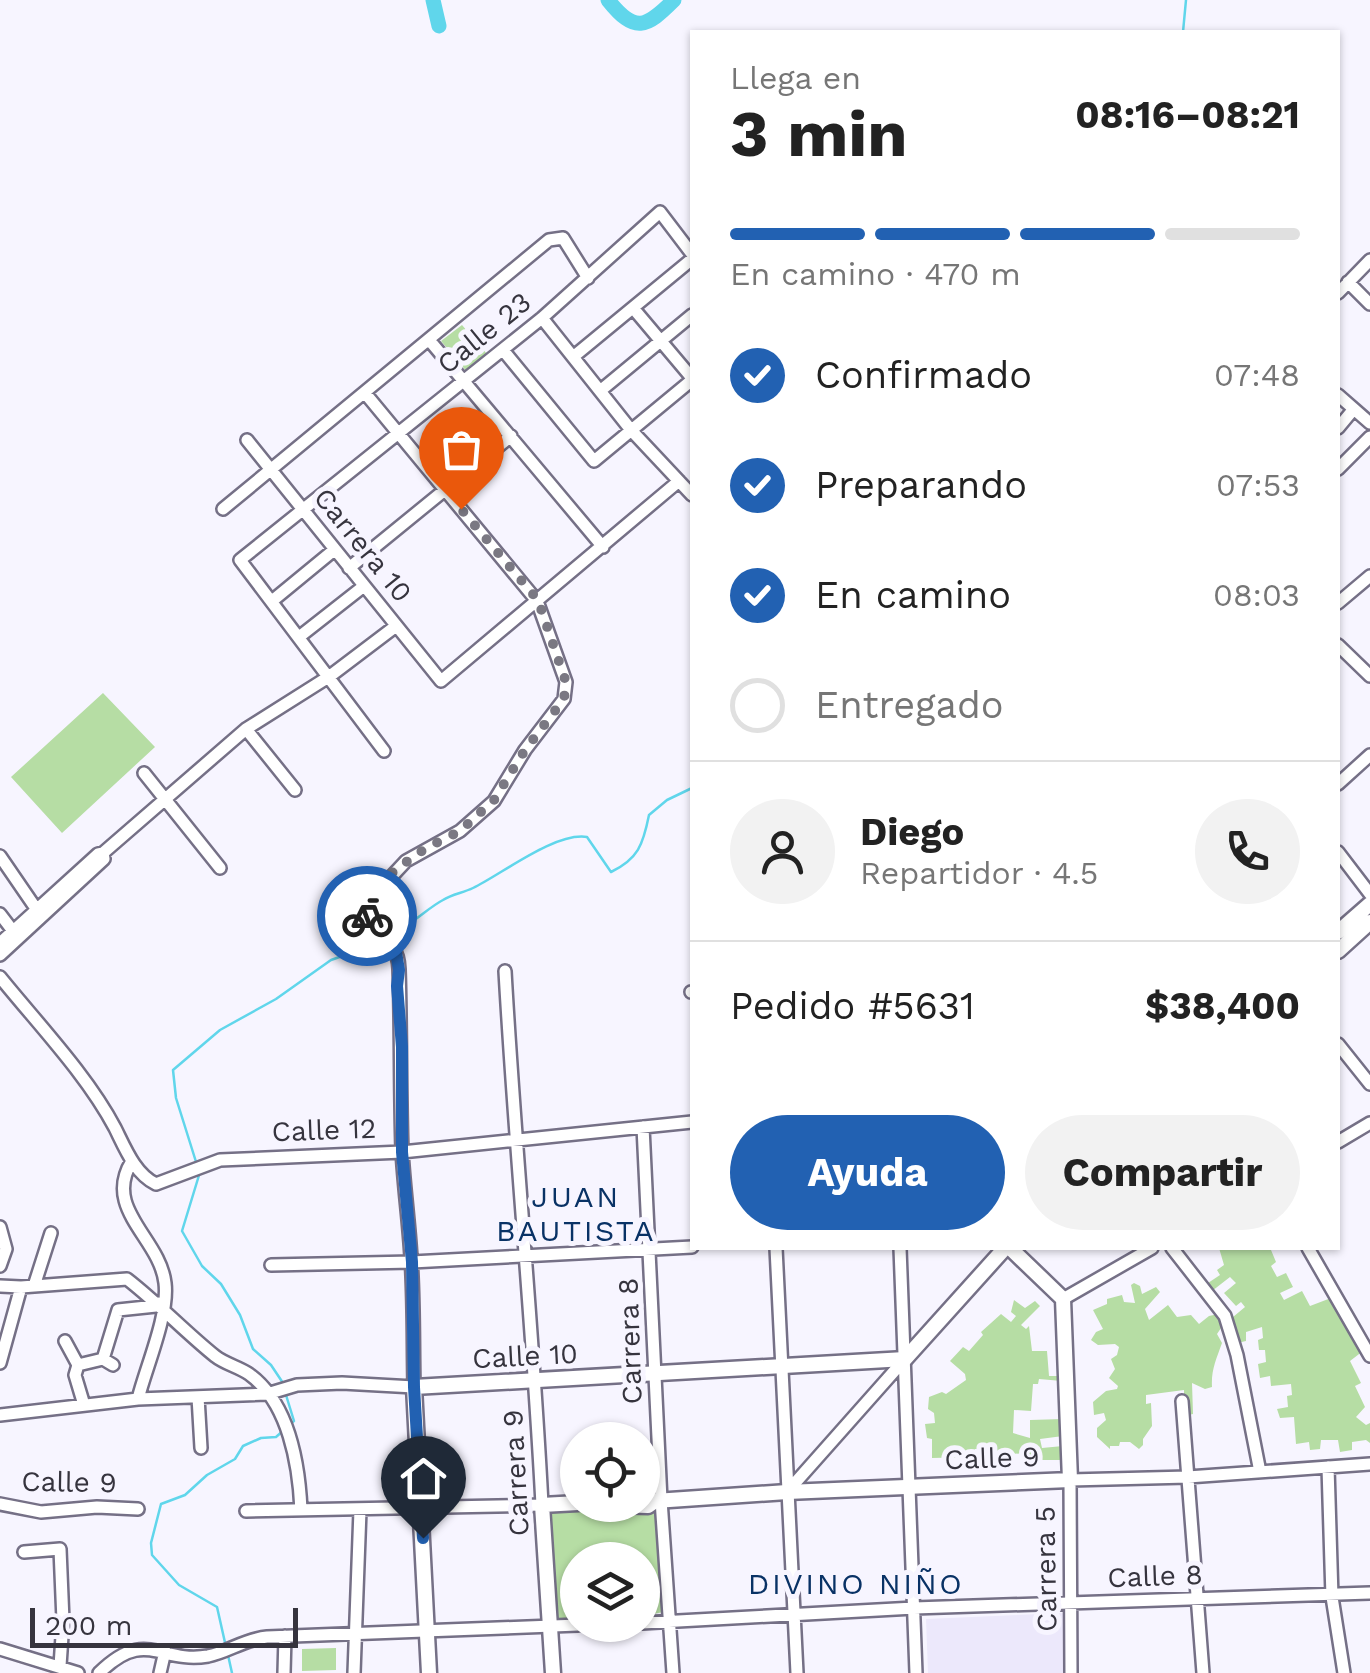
<!DOCTYPE html>
<html lang="es">
<meta charset="utf-8">
<style>
body{margin:0;font-family:"Work Sans",sans-serif;background:#f2f2f2;color:#222;height:100vh;display:flex;flex-direction:column;font-size:38px;white-space:nowrap}
*{box-sizing:border-box;margin:0}
p{font-size:32px;color:#767676}
.icon{flex:none;width:55px;height:55px;fill:none;stroke:currentColor;stroke-width:2;stroke-linecap:round;stroke-linejoin:round}
.map{position:relative;flex:1;overflow:hidden}
.drawer{position:absolute;left:690px;top:30px;width:650px;height:1220px;display:flex;flex-direction:column;background:#fff;border-radius:0px;box-shadow:0 2px 8px #0004}
.drawer>*{flex:none}
.tools{position:absolute;left:560px;top:1422px;display:grid;gap:20px}
.tools a{display:grid;place-items:center;width:100px;height:100px;border-radius:50%;background:#fff;box-shadow:0 2px 8px #0004;font-size:50px}
.scale{position:absolute;left:30px;bottom:25px;width:268px;box-sizing:border-box;padding-left:10px;border:5px solid #36343e;border-top:0;font-size:28px;line-height:35px;white-space:nowrap;color:#36343e;-webkit-text-stroke:8px #f7f5ff;paint-order:stroke}
.pin{position:absolute;display:grid;place-items:center;width:85px;height:85px;color:#fff;margin:-102px -42px;border-radius:50% 50% 50% 0;rotate:-45deg;box-shadow:0 0 10px #0007}
.pin .icon{rotate:45deg}
.courier{position:absolute;display:grid;place-items:center;width:100px;height:100px;margin:-50px;border:8px solid #2261b2;border-radius:50%;background:#fff;color:#222;box-shadow:0 2px 12px #0007}
.head em{font-style:normal;font-weight:700}
.head div{display:flex;flex-direction:column-reverse}
.head{display:flex;align-items:center;justify-content:space-between;height:170px;padding:0 40px}
h1{font-size:65px;font-weight:700;line-height:75px}
.bar{display:grid;grid-template-columns:repeat(4,1fr);gap:15px 10px;align-content:center;height:120px;padding:0 40px}
.bar i{height:12px;border-radius:8px;background:#e0e0e0}
.bar .active{background:#2261b2}
.bar p{grid-column:span 4}
.line{display:flex;align-items:center;gap:25px;padding:0 40px;border-top:2px solid #e0e0e0}
.line div{flex:1}
.round{display:grid;place-items:center;flex:none;width:105px;height:105px;border-radius:52px;background:#f2f2f2}
ol{padding:0 40px;list-style:none}
li{display:flex;align-items:center;gap:30px;height:110px}
li p{margin-inline-start:auto}
li .icon{padding:10px;border-radius:50%;background:#2261b2;color:#fff;stroke-width:4}
li:last-child{color:#767676}
li i{width:55px;height:55px;border:5px solid #e0e0e0;border-radius:50%}
.button{display:flex;gap:20px;margin-top:auto;padding:20px 40px}
.button a{flex:1;height:115px;border-radius:60px;background:#2261b2;color:#fff;font-size:40px;font-weight:700;line-height:115px;text-align:center}
.button a+a{background:#f2f2f2;color:#222}
.map>svg:first-child{display:block}
.built{fill:#ece8fb}
.green{fill:#b6dda4}
.lines{fill:none;stroke-linecap:round;stroke-linejoin:round}
.stream{stroke:#60d6eb;stroke-width:2.5}
.river{stroke:#60d6eb;stroke-width:15}
.minor-casing{stroke:#757086;stroke-width:16}
.major-casing{stroke:#757086;stroke-width:19}
.minor{stroke:#fff;stroke-width:11}
.major{stroke:#fff;stroke-width:14}
.done{stroke:#7a7882;stroke-width:10;stroke-dasharray:0 18}
.route{stroke:#2261b2;stroke-width:12}
.labels{text-anchor:middle;dominant-baseline:central;stroke-width:10;stroke-linejoin:round;paint-order:stroke}
.street-label{font-size:28px;fill:#36343e;stroke:#f7f5ff}
.neighbourhood-label{font-size:30px;letter-spacing:2.5px;fill:#093265;stroke:#f7f5ff}
</style>
<div class="map">
<svg width="1370" height="1673" viewBox="0 0 1370 1673">
<rect width="100%" height="100%" fill="#f7f5ff"/>
<path class="built" d="M 1064,1613 L 1066,1673 L 928,1673 L 926,1619 Z"/>
<path class="green" d="M 462,325 L 487,354 L 467,372 L 441,341 Z
M 103,693 L 155,747 L 62,833 L 11,777 Z
M 1219,1248 L 1275,1248 L 1271,1250 L 1276,1262 L 1271,1266 L 1277,1277 L 1286,1273 L 1293,1287 L 1280,1293 L 1284,1300 L 1302,1291 L 1310,1306 L 1331,1298 L 1363,1351 L 1350,1361 L 1361,1383 L 1355,1386 L 1365,1407 L 1356,1417 L 1366,1425 L 1370,1423 L 1370,1443 L 1366,1440 L 1352,1442 L 1352,1450 L 1340,1452 L 1338,1440 L 1321,1440 L 1320,1449 L 1310,1450 L 1309,1442 L 1296,1444 L 1294,1417 L 1280,1418 L 1277,1409 L 1288,1407 L 1287,1396 L 1292,1395 L 1291,1384 L 1271,1386 L 1270,1376 L 1260,1378 L 1258,1364 L 1266,1362 L 1265,1350 L 1259,1350 L 1258,1340 L 1263,1338 L 1262,1327 L 1246,1332 L 1246,1341 L 1237,1343 L 1229,1316 L 1233,1317 L 1245,1307 L 1241,1302 L 1236,1306 L 1224,1293 L 1236,1283 L 1230,1277 L 1212,1291 L 1208,1283 L 1220,1275 L 1217,1270 L 1224,1265 Z
M 1134,1283 L 1140,1286 L 1142,1294 L 1156,1287 L 1160,1292 L 1145,1309 L 1149,1320 L 1168,1305 L 1177,1317 L 1191,1315 L 1199,1324 L 1209,1316 L 1218,1314 L 1221,1328 L 1217,1334 L 1222,1343 C 1216,1360 1211,1370 1212,1387 L 1205,1389 L 1192,1383 L 1193,1414 L 1184,1416 L 1184,1390 L 1146,1395 L 1146,1404 L 1151,1403 L 1152,1426 L 1143,1439 L 1143,1445 L 1139,1449 L 1130,1442 L 1120,1442 L 1119,1446 L 1110,1446 L 1110,1449 L 1097,1437 L 1097,1428 L 1106,1420 L 1104,1413 L 1094,1415 L 1093,1402 L 1106,1391 L 1117,1389 L 1118,1386 L 1109,1378 L 1115,1369 L 1111,1359 L 1117,1355 L 1119,1347 L 1115,1344 L 1098,1345 L 1091,1340 L 1096,1332 L 1103,1329 L 1093,1310 L 1107,1304 L 1107,1299 L 1122,1295 L 1124,1302 L 1135,1303 L 1131,1285 Z
M 1014,1300 L 1025,1308 L 1035,1301 L 1040,1306 L 1021,1325 L 1026,1329 L 1029,1326 L 1032,1351 L 1047,1351 L 1049,1376 L 1062,1376 L 1062,1381 L 1039,1379 L 1038,1384 L 1033,1384 L 1031,1411 L 1014,1410 L 1013,1433 L 1030,1438 L 1030,1420 L 1063,1419 L 1063,1436 L 1040,1439 L 1042,1448 L 1063,1446 L 1063,1460 L 1030,1460 L 1029,1453 L 1011,1454 L 1011,1459 L 990,1458 L 989,1449 L 975,1449 L 974,1457 L 932,1458 L 932,1439 L 927,1438 L 925,1424 L 935,1423 L 934,1413 L 928,1409 L 929,1397 L 942,1392 L 946,1394 L 966,1380 L 965,1374 L 950,1361 L 963,1347 L 969,1351 L 983,1335 L 981,1332 L 1001,1314 L 1011,1322 L 1016,1316 L 1011,1312 Z
M 606,1508 L 619,1515 L 657,1512 L 664,1612 L 647,1615 L 643,1612 L 642,1560 L 578,1560 L 577,1614 L 569,1619 L 556,1620 L 549,1512 Z
M 336,1648 L 336,1670 L 302,1671 L 302,1649 Z"/>
<g class="lines">
<path class="stream" d="M 1183,32 L 1186,0
M 389,931 C 411,928 424,910 443,900 C 452,894 463,893 473,888 C 502,874 555,832 587,837 L 611,872 C 638,859 643,845 649,815 L 667,800 L 692,788
M 197,1165 L 176,1098 L 173,1070 L 220,1030 L 276,999 L 331,960 L 368,947 L 377,940
M 200,1172 L 182,1231 L 202,1266 L 221,1284 L 240,1315 L 253,1349 L 271,1365 L 283,1383
M 286,1395 L 294,1421 L 290,1424
M 226,1647 L 217,1607 L 179,1585 L 152,1555 L 151,1543 L 161,1504 L 185,1495 L 207,1475 L 235,1459 L 243,1446 L 261,1438 L 276,1437 L 284,1430
M 228,1655 L 232,1673"/>
<path class="river" d="M 433,0 L 439,26
M 608,0 C 635,34 646,28 674,0"/>
<defs>
<path id="minor" d="M 1348,282 L 1370,304
M 1338,293 L 1370,260
M 633,308 L 692,378
M 542,318 L 631,430 L 692,495
M 430,341 L 603,547
M 503,350 L 594,461 L 692,380
M 573,357 L 692,259
M 600,391 L 692,315
M 1338,395 L 1370,423
M 1338,428 L 1353,410
M 247,440 L 441,681 L 679,481
M 1338,469 L 1370,437
M 223,509 L 549,240 L 563,238 L 588,278
M 349,568 L 511,436
M 272,601 L 334,550
M 1338,603 L 1370,576
M 299,637 L 364,586
M 1338,645 L 1370,676
M 246,729 L 295,790
M 384,751 L 240,560 L 542,318 L 660,212 L 692,254
M 144,773 L 220,868
M 1338,784 L 1370,755
M 1338,852 L 1370,894
M 0,856 L 37,910
M 0,914 L 13,931
M 0,943 L 98,854 L 103,853 L 246,729 L 330,676 L 396,626
M 0,955 L 104,859 L 103,853
M 0,977 C 38,1024 87,1075 115,1128 C 125,1148 135,1174 156,1184 L 220,1160 L 402,1152 L 692,1122
M 691,992 L 692,992
M 1338,1044 L 1370,1084
M 643,1127 L 661,1500 L 673,1673
M 1338,1142 L 1370,1123
M 132,1161 C 102,1209 160,1238 165,1283 C 169,1315 146,1367 138,1399
M 0,1227 L 6,1249 L 0,1266
M 776,1248 L 797,1673
M 900,1248 L 916,1673
M 1172,1248 L 1225,1316 L 1237,1355 L 1260,1472
M 1308,1248 L 1370,1356
M 271,1265 L 412,1262 L 692,1247
M 0,1286 L 21,1287 L 127,1279 C 158,1303 184,1331 215,1356 C 225,1364 239,1367 249,1374 C 289,1403 299,1465 301,1510
M 34,1286 L 51,1233
M 1063,1299 L 1152,1248
M 65,1341 L 78,1365 L 75,1375 L 84,1405
M 103,1359 L 118,1310 L 156,1306 L 158,1303
M 0,1363 L 21,1287
M 78,1365 L 103,1359 L 113,1365
M 198,1397 L 201,1448
M 1182,1401 L 1203,1673
M 0,1415 L 138,1399 L 267,1394 L 297,1385 L 342,1383 L 414,1387 C 413,1344 414,1301 411,1258 C 409,1222 404,1187 402,1151 C 400,1091 401,1029 399,969 C 398,933 365,931 365,905 L 406,861 L 460,831 L 494,801 L 525,750 L 564,699 L 566,682 L 537,601 L 365,393
M 1328,1467 L 1332,1597 L 1344,1673
M 787,1492 L 905,1359
M 0,1504 L 41,1512 L 97,1507 L 138,1509
M 246,1511 L 542,1505 C 533,1327 515,1149 505,971
M 24,1552 L 60,1549 L 63,1621 L 60,1666
M 642,1623 L 914,1608 L 1370,1593
M 0,1649 L 78,1673
M 99,1673 C 146,1627 159,1664 208,1656 C 228,1652 245,1639 267,1637 L 578,1625
M 160,1673 L 165,1651
M 284,1673 L 285,1636
M 354,1673 L 360,1510
M 1071,1673 L 1070,1480 L 1188,1477 L 1370,1464"/>
<path id="major" d="M 1338,932 L 1370,904
M 1338,951 L 1370,922
M 617,1505 L 648,1506 L 655,1501 L 787,1492 L 1070,1480 L 1063,1299 L 1010,1248
M 429,1673 L 414,1387 L 905,1359 L 1005,1248
M 553,1673 L 542,1505 L 578,1503"/>
</defs>
<use href="#minor" class="minor-casing"/>
<use href="#major" class="major-casing"/>
<use href="#minor" class="minor"/>
<use href="#major" class="major"/>
</g>
<g class="lines">
<path class="done" d="M 367,916 L 365,905 L 370,896 L 395,870 L 426,848 L 460,831 L 494,800 L 525,750 L 564,699 L 566,682 L 538,600 L 461,509"/>
<path class="route" d="M 367,916 L 395,946 L 399,970 L 397,986 L 402,1047 L 402,1152 L 412,1262 L 414,1387 L 423,1538"/>
</g>
<g class="labels">
<g class="street-label">
<text transform="translate(484 333) rotate(-39)">Calle 23</text>
<text transform="translate(363 545) rotate(51)">Carrera 10</text>
<text transform="translate(324 1130) rotate(-2)">Calle 12</text>
<text transform="translate(630 1341) rotate(-92)">Carrera 8</text>
<text transform="translate(525 1356) rotate(-3)">Calle 10</text>
<text transform="translate(992 1458) rotate(-2)">Calle 9</text>
<text transform="translate(516 1473) rotate(-93)">Carrera 9</text>
<text transform="translate(69 1482) rotate(1)">Calle 9</text>
<text transform="translate(1046 1569) rotate(-91)">Carrera 5</text>
<text transform="translate(1155 1576) rotate(-2)">Calle 8</text>
</g>
<g class="neighbourhood-label">
<text x="576" y="1196">JUAN<tspan x="576" dy="34">BAUTISTA</tspan></text>
<text x="856" y="1583">DIVINO NIÑO</text>
</g>
</g>
</svg>
<div class="tools">
<a><svg class="icon" aria-label="locate" viewBox="0 0 24 24"><circle cx="12" cy="12" r="6"/><path d="M12 2v4M12 18v4M2 12h4M18 12h4"/></svg></a>
<a><svg class="icon" aria-label="layers" viewBox="0 0 24 24"><path d="M12 4l9 5-9 5-9-5zM3 14l9 5 9-5"/></svg></a>
</div>
<div class="scale">200 m</div>
<div class="pin" style="left:461px;top:509px;background:#ea580c"><svg class="icon" aria-label="bag" viewBox="0 0 24 24"><path d="M5 8h14l-1 12H6zM9 8a3 3 0 0 1 6 0"/></svg></div>
<div class="pin" style="left:423px;top:1538px;background:#1f2937"><svg class="icon" aria-label="home" viewBox="0 0 24 24"><path d="M3 11l9-7 9 7M6 9v11h12V9"/></svg></div>
<div class="courier" style="left:367px;top:916px"><svg class="icon" aria-label="bike" viewBox="0 0 24 24"><circle cx="6" cy="16" r="4"/><circle cx="18" cy="16" r="4"/><path d="M6 16l4-8h5l3 8M10 8l3 8H6M13 5h3"/></svg></div>
<section class="drawer">
<div class="head"><div><h1>3 min</h1><p>Llega en</p></div><em>08:16–08:21</em></div>
<div class="bar"><i class="active"></i><i class="active"></i><i class="active"></i><i></i><p>En camino · 470 m</p></div>
<ol>
<li><svg class="icon" aria-label="check" viewBox="0 0 24 24"><path d="M5 12l5 5 9-10"/></svg>Confirmado<p>07:48</p></li>
<li><svg class="icon" aria-label="check" viewBox="0 0 24 24"><path d="M5 12l5 5 9-10"/></svg>Preparando<p>07:53</p></li>
<li><svg class="icon" aria-label="check" viewBox="0 0 24 24"><path d="M5 12l5 5 9-10"/></svg>En camino<p>08:03</p></li>
<li><i></i>Entregado</li>
</ol>
<div class="line" style="height:180px"><a class="round"><svg class="icon" aria-label="person" viewBox="0 0 24 24"><circle cx="12" cy="8" r="4"/><path d="M4 21q1-7 8-7t8 7"/></svg></a><div><b>Diego</b><p>Repartidor · 4.5</p></div><a class="round"><svg class="icon" aria-label="phone" viewBox="0 0 24 24"><path d="M5 4h4l2 5-3 2q2 4 5 5l2-3 5 2v4C11 20 4 13 5 4z"/></svg></a></div>
<div class="line" style="height:130px"><div>Pedido #5631</div><b>$38,400</b></div>
<div class="button"><a>Ayuda</a><a>Compartir</a></div>
</section>
</div>
